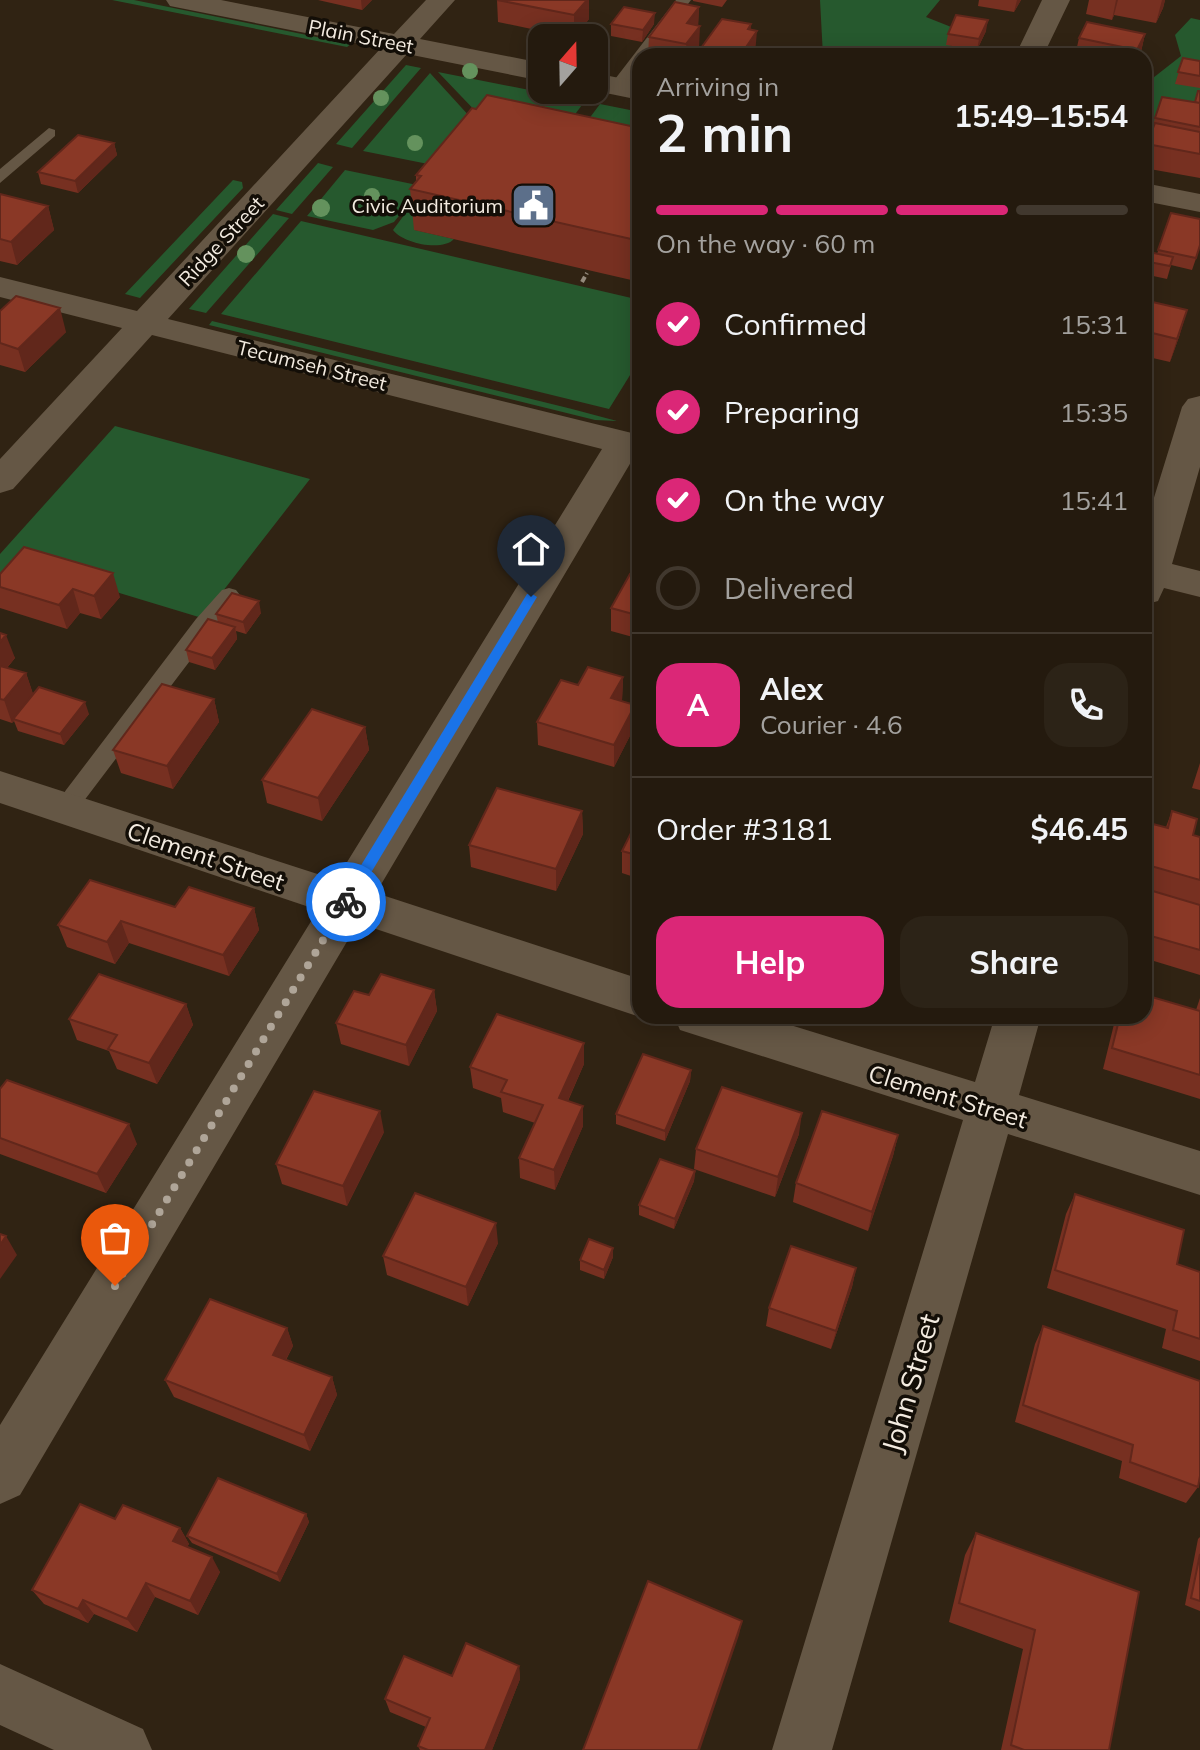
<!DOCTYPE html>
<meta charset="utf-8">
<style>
body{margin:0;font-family:Mulish,sans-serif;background:#2c2317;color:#f1f3f6;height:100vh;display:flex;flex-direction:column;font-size:30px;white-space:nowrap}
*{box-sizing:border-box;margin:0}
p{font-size:26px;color:#a3a19e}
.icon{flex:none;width:44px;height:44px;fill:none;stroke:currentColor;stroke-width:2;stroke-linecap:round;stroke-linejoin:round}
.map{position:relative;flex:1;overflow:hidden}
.side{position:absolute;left:632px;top:48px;width:520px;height:976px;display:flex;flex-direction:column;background:#241a0e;border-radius:24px;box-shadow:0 4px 20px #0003,0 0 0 2px #41382e}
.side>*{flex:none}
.needle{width:52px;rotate:20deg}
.fabs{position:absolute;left:528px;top:24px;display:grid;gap:16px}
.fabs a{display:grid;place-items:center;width:80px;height:80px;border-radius:16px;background:#241a0e;box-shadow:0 4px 20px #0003,0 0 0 2px #41382e;font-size:40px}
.pin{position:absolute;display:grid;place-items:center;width:68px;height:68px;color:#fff;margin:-82px -34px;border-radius:50% 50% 50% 0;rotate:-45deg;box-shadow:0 0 8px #0007}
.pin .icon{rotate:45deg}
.courier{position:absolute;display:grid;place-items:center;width:80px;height:80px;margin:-40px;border:6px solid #1a73e8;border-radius:50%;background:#fff;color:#222;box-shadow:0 2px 10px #0007}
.overview em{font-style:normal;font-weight:700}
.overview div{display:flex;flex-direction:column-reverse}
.overview{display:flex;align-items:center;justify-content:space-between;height:136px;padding:0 24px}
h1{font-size:52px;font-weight:700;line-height:60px}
.bar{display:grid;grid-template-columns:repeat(4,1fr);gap:12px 8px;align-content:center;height:96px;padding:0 24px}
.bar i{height:10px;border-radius:6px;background:#41382e}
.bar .selected{background:#db2777}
.bar p{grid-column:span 4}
.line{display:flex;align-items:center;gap:20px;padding:0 24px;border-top:2px solid #41382e}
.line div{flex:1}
.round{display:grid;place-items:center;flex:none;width:84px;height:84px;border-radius:24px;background:#2c2317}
ol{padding:0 24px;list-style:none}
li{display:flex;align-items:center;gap:24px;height:88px}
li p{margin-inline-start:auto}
li .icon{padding:8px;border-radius:50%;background:#db2777;color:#fff;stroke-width:4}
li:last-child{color:#a3a19e}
li i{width:44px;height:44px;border:4px solid #41382e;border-radius:50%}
.cta{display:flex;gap:16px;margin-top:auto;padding:16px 24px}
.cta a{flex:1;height:92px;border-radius:24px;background:#db2777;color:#fff;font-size:32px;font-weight:700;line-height:92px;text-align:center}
.cta a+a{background:#2c2317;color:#f1f3f6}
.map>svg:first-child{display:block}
.green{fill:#26592e}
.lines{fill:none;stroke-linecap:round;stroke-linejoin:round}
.path{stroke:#948a7c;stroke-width:4;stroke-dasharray:6 3;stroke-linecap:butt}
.service{fill:#655745;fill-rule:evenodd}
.minor{fill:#655745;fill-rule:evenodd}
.tree{fill:#64925d}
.wall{fill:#773021}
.shaded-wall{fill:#61271b}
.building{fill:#8a3826;stroke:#61271b;stroke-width:2}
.route{fill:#1a73e8}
.done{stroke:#afa598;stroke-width:8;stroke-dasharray:0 14.4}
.labels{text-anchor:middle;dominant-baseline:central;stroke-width:7;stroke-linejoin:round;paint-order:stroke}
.far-street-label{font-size:20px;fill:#f3ebe0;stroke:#130e07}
.far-poi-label{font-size:20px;fill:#f3ebe0;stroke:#130e07;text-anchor:end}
.street-label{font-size:24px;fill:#f3ebe0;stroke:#130e07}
.near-street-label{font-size:28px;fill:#f3ebe0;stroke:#130e07}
</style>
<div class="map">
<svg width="1200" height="1750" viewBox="0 0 1200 1750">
<rect width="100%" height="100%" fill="#302313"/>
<path class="green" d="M 112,0 L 134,0 L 351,44 L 347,47 Z
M 820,0 L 940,0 L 926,17 L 979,38 L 946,47 L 823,56 Z
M 1191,18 L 1200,20 L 1200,111 L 1171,137 L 1144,137 L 1144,85 L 1181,56 L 1175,35 Z
M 406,65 L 421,68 L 352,148 L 336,144 Z
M 438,72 L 585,101 L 549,149 L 483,119 Z
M 430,73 L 471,118 L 428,164 L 363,151 Z
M 600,104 L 640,112 L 640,157 L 565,151 Z
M 318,163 L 333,167 L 292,214 L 276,210 Z
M 345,170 L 417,185 L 420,190 L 394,222 L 373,230 L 307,216 Z
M 233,180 L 242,182 L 243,188 L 140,298 L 125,294 Z
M 422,191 L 415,230 L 454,239 C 442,252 402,243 393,230 Z
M 273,214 L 289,218 L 206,313 L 189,309 Z
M 301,221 L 640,300 L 640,359 L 609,409 L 221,314 Z
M 212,321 L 572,409 L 617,421 L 595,420 L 209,325 Z
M 115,426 L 310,479 L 202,618 L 27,565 L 0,577 L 0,554 Z"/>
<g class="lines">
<path class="path" d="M 582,282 L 587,273"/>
<path class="service" d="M 676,0 L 691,0 L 649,56 L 640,56 L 640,68 L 624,89 L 612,89 L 612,83 Z
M 49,128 L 55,130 L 55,136 L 0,183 L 0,169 Z
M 229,588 L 236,590 L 240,595 L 236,600 L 74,814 L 58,814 L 54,808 L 66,790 L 196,619 L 222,590 Z"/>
<path class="minor" d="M 166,0 L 221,0 L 394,34 L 426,0 L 455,0 L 420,39 L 542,63 L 542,81 L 407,54 L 168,319 L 640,435 L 640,459 L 634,457 L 376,893 L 640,979 L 640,1016 L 644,1016 L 640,1017 L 358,923 L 20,1495 L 0,1504 L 0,1425 L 318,910 L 0,803 L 0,771 L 336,880 L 602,449 L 152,335 L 13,489 L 0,493 L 0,459 L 122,328 L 0,297 L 0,277 L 137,311 L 381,48 L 180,8 L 170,6 Z
M 1042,0 L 1070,0 L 1043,56 L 1015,56 Z
M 594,73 L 640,82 L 640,100 L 591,90 Z
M 1144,183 L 1200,194 L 1200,212 L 1144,201 Z
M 1200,396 L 1200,467 L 1172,564 L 1200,571 L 1200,597 L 1164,588 L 1158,601 L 1144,605 L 1144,530 L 1182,407 L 1188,399 Z
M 674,1016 L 761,1016 L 975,1082 L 995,1016 L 1041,1016 L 1019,1095 L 1200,1151 L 1200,1195 L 1008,1134 L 832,1750 L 772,1750 L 963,1120 L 680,1030 Z
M 0,1664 L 143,1729 L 152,1750 L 54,1750 L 0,1725 Z"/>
</g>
<g class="tree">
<circle cx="470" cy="71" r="8"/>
<circle cx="381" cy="98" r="8"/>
<circle cx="415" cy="143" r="8"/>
<circle cx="372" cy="196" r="8"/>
<circle cx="321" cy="208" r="9"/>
<circle cx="246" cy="254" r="9"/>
</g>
<path class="wall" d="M 318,0 L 372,0 L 362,10 Z
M 497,0 L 589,0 L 589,19 L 574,38 L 498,22 Z
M 693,0 L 727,0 L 722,7 L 693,1 Z
M 979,0 L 1021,0 L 1014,12 L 978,6 Z
M 1089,0 L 1165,0 L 1163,8 L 1156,23 L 1114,15 L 1112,20 L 1086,14 Z
M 699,7 L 698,25 L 699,48 L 694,56 L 648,56 L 649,37 Z
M 611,24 L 654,24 L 642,42 L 611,36 Z
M 751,24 L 750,30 L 755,54 L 754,56 L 701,56 L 701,48 Z
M 986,31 L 977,50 L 946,45 L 948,34 Z
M 1145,34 L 1140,56 L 1136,56 L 1137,50 L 1136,56 L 1075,56 L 1079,38 Z
M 1183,58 L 1200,61 L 1200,88 L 1175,84 Z
M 1200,91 L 1200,178 L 1144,168 L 1144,158 L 1155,118 L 1195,102 Z
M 640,128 L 640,282 L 414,230 L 410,189 L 416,182 L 416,175 Z
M 114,143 L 117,155 L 78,193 L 41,184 L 38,172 Z
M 0,194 L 48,206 L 54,230 L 17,265 L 0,261 Z
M 1171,213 L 1200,247 L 1192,270 L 1171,265 L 1167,279 L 1144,274 L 1144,251 L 1157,254 Z
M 1144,300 L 1180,334 L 1170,362 L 1144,356 Z
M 0,311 L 66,332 L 25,372 L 0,365 Z
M 0,574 L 120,597 L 101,619 L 80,613 L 67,629 L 0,608 Z
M 640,577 L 640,639 L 611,631 L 611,608 Z
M 261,613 L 246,634 L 236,631 L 237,639 L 215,670 L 189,662 L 186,650 L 218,622 L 216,614 Z
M 0,633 L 15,658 L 7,668 L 26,673 L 33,694 L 89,714 L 64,745 L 18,731 L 14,721 L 12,723 L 0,719 Z
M 623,677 L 622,701 L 635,705 L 634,728 L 614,767 L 538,745 L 537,722 L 578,685 Z
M 214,699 L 219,722 L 173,789 L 121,773 L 113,750 Z
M 365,727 L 369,750 L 322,821 L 267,803 L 262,780 Z
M 1200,763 L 1200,790 L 1192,788 Z
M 582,811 L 583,834 L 556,891 L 471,867 L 469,845 Z
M 1172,811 L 1193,835 L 1200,837 L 1200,975 L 1144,958 L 1144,894 L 1146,889 L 1144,889 L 1144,847 L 1153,824 L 1166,827 Z
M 640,815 L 640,879 L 622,873 L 622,851 Z
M 175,907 L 254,908 L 259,930 L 229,976 L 129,943 L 115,964 L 67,947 L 58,925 Z
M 434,990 L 437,1011 L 409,1066 L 341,1044 L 336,1023 L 369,995 Z
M 1200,998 L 1200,1099 L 1103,1069 L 1116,1016 L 1144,1016 L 1196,1010 Z
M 186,1004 L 193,1025 L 157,1084 L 117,1069 L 109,1051 L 77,1040 L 69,1019 Z
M 893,1016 L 924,1016 L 921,1024 Z
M 584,1064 L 568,1101 L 583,1106 L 583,1126 L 555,1190 L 520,1178 L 519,1158 L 535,1123 L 503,1112 L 501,1098 L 473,1088 L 470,1067 Z
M 691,1070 L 690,1081 L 665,1141 L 616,1124 L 616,1114 Z
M 0,1089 L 137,1144 L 106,1193 L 0,1154 Z
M 384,1132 L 347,1206 L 282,1184 L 276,1164 Z
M 799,1134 L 775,1197 L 694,1169 L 696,1149 Z
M 898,1135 L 893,1156 L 868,1231 L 793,1202 L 796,1183 Z
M 695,1171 L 694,1181 L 674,1229 L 639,1215 L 639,1205 Z
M 1075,1194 L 1177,1264 L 1200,1272 L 1200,1361 L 1162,1348 L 1166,1329 L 1047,1288 L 1066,1214 Z
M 498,1243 L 468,1306 L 387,1275 L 383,1256 Z
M 613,1248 L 613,1257 L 604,1279 L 580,1270 L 580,1260 Z
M 856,1268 L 852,1287 L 831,1349 L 766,1326 L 769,1308 Z
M 1043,1326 L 1198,1487 L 1186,1503 L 1119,1478 L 1122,1461 L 1015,1422 L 1035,1344 Z
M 287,1328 L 293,1346 L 286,1360 L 332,1377 L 337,1395 L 310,1451 L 174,1397 L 165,1380 Z
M 306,1514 L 309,1522 L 280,1582 L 192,1543 L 187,1536 Z
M 115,1519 L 180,1528 L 189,1544 L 187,1547 L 220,1572 L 198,1615 L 155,1597 L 137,1632 L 94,1614 L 88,1623 L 44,1604 L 32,1590 Z
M 976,1533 L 1109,1750 L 1001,1750 L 1023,1649 L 949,1622 L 965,1555 Z
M 1200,1537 L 1200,1611 L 1185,1605 L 1198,1539 Z
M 519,1666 L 520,1679 L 492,1750 L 420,1750 L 418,1746 L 426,1727 L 390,1712 L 385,1699 L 452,1676 Z"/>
<path class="shaded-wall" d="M 361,0 L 372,0 L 362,10 Z
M 587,0 L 589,0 L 589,19 L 574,38 L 574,15 Z
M 1017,0 L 1021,0 L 1014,12 Z
M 1116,0 L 1118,0 L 1114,15 L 1112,20 Z
M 1162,0 L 1165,0 L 1163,8 L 1156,23 Z
M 699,7 L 698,29 L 700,26 L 699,48 L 694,56 L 686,56 L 687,23 Z
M 655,13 L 654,24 L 642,42 L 643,30 Z
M 988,20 L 986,31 L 977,50 L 979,39 Z
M 751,24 L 750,42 L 757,31 L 755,54 L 754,56 L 740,56 L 748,29 Z
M 1145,34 L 1140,56 L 1136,56 L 1137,50 Z
M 114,143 L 117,155 L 78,193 L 75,181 Z
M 48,206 L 54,230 L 17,265 L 11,242 Z
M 60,308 L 66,332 L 25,372 L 18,349 Z
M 1187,310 L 1180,334 L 1170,362 L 1177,339 Z
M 113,573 L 120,597 L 101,619 L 94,596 Z
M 73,589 L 80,613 L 67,629 L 59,605 Z
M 259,601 L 261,613 L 246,634 L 243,622 Z
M 235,627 L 237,639 L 215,670 L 212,658 Z
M 6,635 L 15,658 L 0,676 L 0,642 Z
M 26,673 L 34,697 L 13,719 L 14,721 L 12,723 L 4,700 Z
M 623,677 L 622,700 L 611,722 L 611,698 Z
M 214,699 L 219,722 L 173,789 L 167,766 Z
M 85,702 L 89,714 L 64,745 L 60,734 Z
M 635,705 L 634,728 L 614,767 L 614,745 Z
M 365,727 L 369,750 L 322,821 L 318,798 Z
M 582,811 L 583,834 L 556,891 L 556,869 Z
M 254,908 L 259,930 L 229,976 L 223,955 Z
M 121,921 L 129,943 L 115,964 L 107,942 Z
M 434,990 L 437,1011 L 409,1066 L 406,1045 Z
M 186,1004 L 193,1025 L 157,1084 L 149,1063 Z
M 584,1043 L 584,1064 L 560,1118 L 559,1098 Z
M 691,1070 L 690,1081 L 665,1141 L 665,1131 Z
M 583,1106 L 583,1126 L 555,1190 L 554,1170 Z
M 380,1111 L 384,1132 L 347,1206 L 343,1186 Z
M 802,1113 L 799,1134 L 775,1197 L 778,1177 Z
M 129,1124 L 137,1144 L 106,1193 L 97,1174 Z
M 898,1135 L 893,1156 L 868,1231 L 872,1212 Z
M 695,1171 L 694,1181 L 674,1229 L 675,1219 Z
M 496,1223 L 498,1243 L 468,1306 L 466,1287 Z
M 6,1236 L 17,1255 L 0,1279 L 0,1245 Z
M 613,1248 L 613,1257 L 604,1279 L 604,1270 Z
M 856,1268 L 852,1287 L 831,1349 L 836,1331 Z
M 287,1328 L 293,1346 L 279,1372 L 273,1355 Z
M 332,1377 L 337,1395 L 310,1451 L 304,1435 Z
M 306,1514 L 309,1522 L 280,1582 L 277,1574 Z
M 180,1528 L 189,1544 L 182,1556 L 173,1541 Z
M 212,1557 L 220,1572 L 198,1615 L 190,1601 Z
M 146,1583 L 155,1597 L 137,1632 L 127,1619 Z
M 83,1600 L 94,1614 L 88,1623 L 78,1609 Z
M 742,1621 L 739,1635 L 700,1750 L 698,1750 Z
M 519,1666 L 520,1679 L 492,1750 L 485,1750 Z"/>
<path class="building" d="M 497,0 L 587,0 L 574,15 Z
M 675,2 L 699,7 L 687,23 L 700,26 L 686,44 L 649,37 Z
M 624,7 L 655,13 L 643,30 L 611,24 Z
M 956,15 L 988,20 L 979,39 L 948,34 Z
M 722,19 L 751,24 L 748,29 L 757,31 L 740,56 L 706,56 L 711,50 L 701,48 Z
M 1087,22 L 1145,34 L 1137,50 L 1079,38 Z
M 768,47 L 801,53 L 799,56 L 762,56 Z
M 878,52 L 900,56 L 876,56 Z
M 1183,58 L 1200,61 L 1200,76 L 1178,72 Z
M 1198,91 L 1200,91 L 1200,103 L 1195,102 Z
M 487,95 L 640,128 L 640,241 L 410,189 L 421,176 L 416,175 L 472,108 L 476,109 Z
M 1162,97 L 1200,103 L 1200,127 L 1155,118 Z
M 1155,123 L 1200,132 L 1200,154 L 1147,144 Z
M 78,135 L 114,143 L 75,181 L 38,172 Z
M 0,194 L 48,206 L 11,242 L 0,239 Z
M 1171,213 L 1200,219 L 1200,245 L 1196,258 L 1158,250 Z
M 1144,251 L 1173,257 L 1170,266 L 1144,261 Z
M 16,296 L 60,308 L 18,349 L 0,343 L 0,311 Z
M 1144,300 L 1187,310 L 1177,339 L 1148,332 L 1144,343 Z
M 1144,362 L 1149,363 L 1144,375 Z
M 24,547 L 113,573 L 94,596 L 73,589 L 59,605 L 0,587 L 0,574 Z
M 630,574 L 640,577 L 640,616 L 611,608 Z
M 232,593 L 259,601 L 243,622 L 216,614 Z
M 208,619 L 235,627 L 212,658 L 186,650 Z
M 0,633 L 6,635 L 0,642 Z
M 0,666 L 26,673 L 4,700 L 0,699 Z
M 588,667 L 623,677 L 611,698 L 635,705 L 614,745 L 537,722 L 561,680 L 578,685 Z
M 162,684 L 214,699 L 167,766 L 113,750 Z
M 39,687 L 85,702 L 60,734 L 13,719 Z
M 312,709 L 365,727 L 318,798 L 262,780 Z
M 497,788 L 582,811 L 556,869 L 469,845 Z
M 1172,811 L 1197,819 L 1193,835 L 1200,837 L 1200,880 L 1144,864 L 1144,857 L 1153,824 L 1168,828 Z
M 640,815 L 640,856 L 622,851 Z
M 90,880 L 175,907 L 189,887 L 254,908 L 223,955 L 121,921 L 107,942 L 58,925 Z
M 1146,889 L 1200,905 L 1200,950 L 1144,934 L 1144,897 Z
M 99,974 L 186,1004 L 149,1063 L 108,1049 L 117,1035 L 69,1019 Z
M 381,974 L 434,990 L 406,1045 L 336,1023 L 354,991 L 369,995 Z
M 1145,995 L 1200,1011 L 1200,1075 L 1112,1048 L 1120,1016 L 1144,1016 Z
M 497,1014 L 584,1043 L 559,1098 L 583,1106 L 554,1170 L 519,1158 L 543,1105 L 501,1092 L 507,1080 L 470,1067 Z
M 643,1054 L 691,1070 L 665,1131 L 616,1114 Z
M 7,1080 L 129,1124 L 97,1174 L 0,1138 L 0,1089 Z
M 722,1087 L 802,1113 L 778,1177 L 696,1149 Z
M 314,1091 L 380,1111 L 343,1186 L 276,1164 Z
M 822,1111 L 898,1135 L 872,1212 L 796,1183 Z
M 660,1159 L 695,1171 L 675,1219 L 639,1205 Z
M 415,1193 L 496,1223 L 466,1287 L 383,1256 Z
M 1075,1194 L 1184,1230 L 1177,1264 L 1200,1272 L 1200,1339 L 1173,1330 L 1177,1311 L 1055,1270 Z
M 0,1234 L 6,1236 L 0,1245 Z
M 589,1239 L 613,1248 L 604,1270 L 580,1260 Z
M 791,1246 L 856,1268 L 836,1331 L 769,1308 Z
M 210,1299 L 287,1328 L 273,1355 L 332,1377 L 304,1435 L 165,1380 Z
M 1043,1326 L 1200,1381 L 1200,1476 L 1198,1487 L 1130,1462 L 1133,1445 L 1023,1405 Z
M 218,1478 L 306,1514 L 277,1574 L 187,1536 Z
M 80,1504 L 115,1519 L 123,1505 L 180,1528 L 173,1541 L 212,1557 L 190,1601 L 146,1583 L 127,1619 L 83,1600 L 78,1609 L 32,1590 Z
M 976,1533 L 1139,1592 L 1109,1750 L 1024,1750 L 1011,1745 L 1035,1630 L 959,1603 Z
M 1200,1554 L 1200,1601 L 1191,1598 Z
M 648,1581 L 742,1621 L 698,1750 L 583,1750 Z
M 466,1643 L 519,1666 L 485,1750 L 428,1750 L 418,1746 L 430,1718 L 385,1699 L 404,1656 L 452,1676 Z"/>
<path class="route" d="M 531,593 L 537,597 L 351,906 L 341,906 L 341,898 L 527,594 Z"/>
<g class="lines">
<path class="done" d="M 115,1286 L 346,902"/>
</g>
<defs>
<symbol id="civic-square" viewBox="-11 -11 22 22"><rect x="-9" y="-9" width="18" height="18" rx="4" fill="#5c6f8a" stroke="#130e07"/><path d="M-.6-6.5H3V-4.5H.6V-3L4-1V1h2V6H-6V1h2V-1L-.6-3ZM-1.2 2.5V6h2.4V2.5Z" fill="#fff"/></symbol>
</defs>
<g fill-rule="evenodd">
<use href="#civic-square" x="508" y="180" width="51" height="51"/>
</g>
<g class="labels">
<g class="far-street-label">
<text transform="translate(361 36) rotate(11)">Plain Street</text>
<text transform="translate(221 241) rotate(-47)">Ridge Street</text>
<text transform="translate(312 365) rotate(14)">Tecumseh Street</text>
</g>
<g class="far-poi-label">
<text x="503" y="205">Civic Auditorium</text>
</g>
<g class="street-label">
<text transform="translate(206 856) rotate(19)">Clement Street</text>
<text transform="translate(948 1096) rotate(17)">Clement Street</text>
</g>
<g class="near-street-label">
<text transform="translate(910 1383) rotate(-74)">John Street</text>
</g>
</g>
</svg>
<div class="fabs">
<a><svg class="needle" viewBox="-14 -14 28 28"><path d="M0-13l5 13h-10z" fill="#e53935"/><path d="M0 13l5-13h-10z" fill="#a3a19e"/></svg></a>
</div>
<div class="pin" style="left:115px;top:1286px;background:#ea580c"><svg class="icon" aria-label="bag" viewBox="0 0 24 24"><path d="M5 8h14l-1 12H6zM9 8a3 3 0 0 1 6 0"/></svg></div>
<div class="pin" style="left:531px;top:597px;background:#1f2937"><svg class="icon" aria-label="home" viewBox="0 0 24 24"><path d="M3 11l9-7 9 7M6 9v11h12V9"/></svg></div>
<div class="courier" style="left:346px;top:902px"><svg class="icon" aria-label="bike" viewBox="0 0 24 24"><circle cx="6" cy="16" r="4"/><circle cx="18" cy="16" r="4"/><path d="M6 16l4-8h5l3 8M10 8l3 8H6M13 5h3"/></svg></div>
<section class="side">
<div class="overview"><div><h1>2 min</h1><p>Arriving in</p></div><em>15:49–15:54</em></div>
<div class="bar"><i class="selected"></i><i class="selected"></i><i class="selected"></i><i></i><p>On the way · 60 m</p></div>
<ol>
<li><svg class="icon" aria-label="check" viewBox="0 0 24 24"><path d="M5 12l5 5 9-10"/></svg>Confirmed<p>15:31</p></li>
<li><svg class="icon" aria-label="check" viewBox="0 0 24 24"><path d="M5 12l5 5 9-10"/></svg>Preparing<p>15:35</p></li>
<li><svg class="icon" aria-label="check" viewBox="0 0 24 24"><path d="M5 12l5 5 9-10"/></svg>On the way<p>15:41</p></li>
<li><i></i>Delivered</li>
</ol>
<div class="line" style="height:144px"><b class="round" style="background:#db2777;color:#fff">A</b><div><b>Alex</b><p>Courier · 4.6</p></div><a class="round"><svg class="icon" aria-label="phone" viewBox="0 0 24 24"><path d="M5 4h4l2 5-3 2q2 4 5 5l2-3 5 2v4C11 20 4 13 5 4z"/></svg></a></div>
<div class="line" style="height:104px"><div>Order #3181</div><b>$46.45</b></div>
<div class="cta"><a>Help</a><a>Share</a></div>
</section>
</div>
